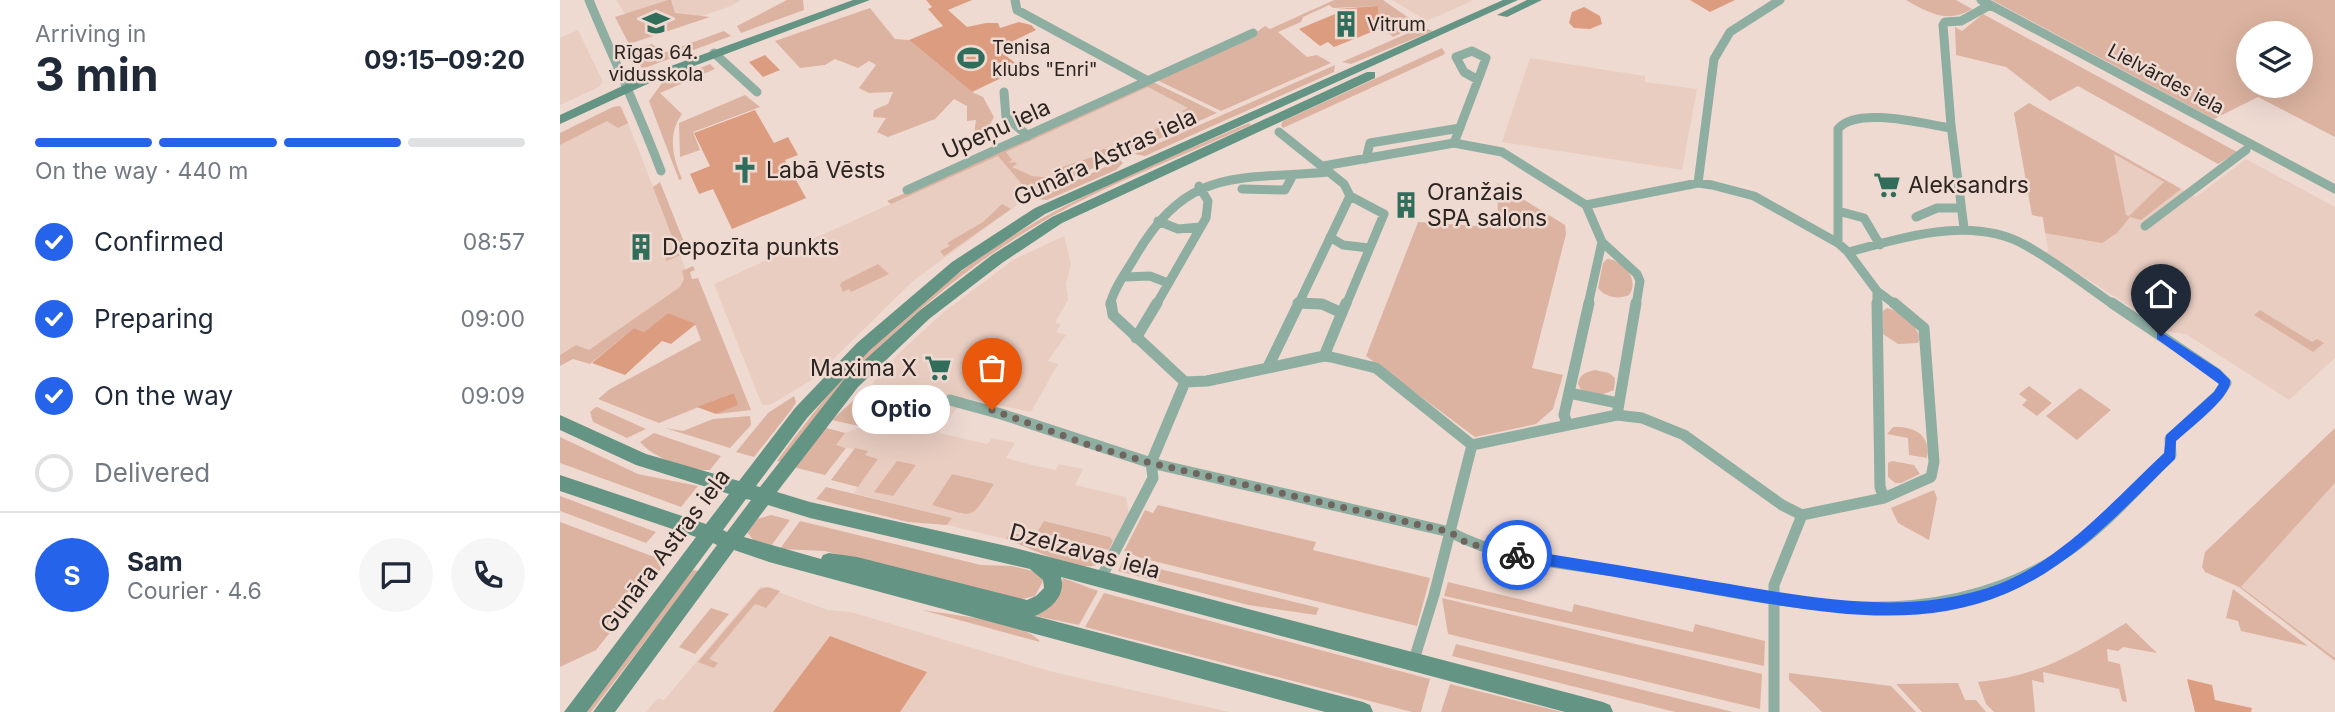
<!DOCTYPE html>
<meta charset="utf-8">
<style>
body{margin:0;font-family:Inter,sans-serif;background:#f6f6f7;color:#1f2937;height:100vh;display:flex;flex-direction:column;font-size:26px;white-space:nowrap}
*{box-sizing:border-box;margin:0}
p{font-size:23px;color:#747a83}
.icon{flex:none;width:38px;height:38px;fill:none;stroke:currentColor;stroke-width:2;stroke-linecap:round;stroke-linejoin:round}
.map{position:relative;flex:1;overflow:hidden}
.details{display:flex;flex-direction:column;background:#fff;width:560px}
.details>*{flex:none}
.buttons{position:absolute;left:1676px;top:21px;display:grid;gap:14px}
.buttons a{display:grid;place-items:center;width:77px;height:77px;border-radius:50%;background:#fff;box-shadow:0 7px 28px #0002;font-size:35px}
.pin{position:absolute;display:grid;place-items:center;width:60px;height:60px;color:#fff;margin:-72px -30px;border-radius:50% 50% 50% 0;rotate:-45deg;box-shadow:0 0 7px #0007}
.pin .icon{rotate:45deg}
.courier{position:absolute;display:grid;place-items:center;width:70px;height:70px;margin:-35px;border:5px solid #2563eb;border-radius:50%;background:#fff;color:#222;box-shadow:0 2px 9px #0007}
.bubble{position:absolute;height:49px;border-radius:24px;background:#fff;box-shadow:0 7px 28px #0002;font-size:23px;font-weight:700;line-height:49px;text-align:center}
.summary em{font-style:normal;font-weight:700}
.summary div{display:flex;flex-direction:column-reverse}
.summary{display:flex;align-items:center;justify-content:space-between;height:119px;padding:0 35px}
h1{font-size:46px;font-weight:700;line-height:52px}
.bar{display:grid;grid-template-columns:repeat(4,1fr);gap:10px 7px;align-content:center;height:84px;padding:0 35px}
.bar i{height:9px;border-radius:5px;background:#e0e1e3}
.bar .selected{background:#2563eb}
.bar p{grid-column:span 4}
.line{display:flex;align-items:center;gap:18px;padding:0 35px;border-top:2px solid #e0e1e3}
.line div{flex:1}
.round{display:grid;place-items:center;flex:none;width:74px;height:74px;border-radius:37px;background:#f6f6f7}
ol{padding:0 35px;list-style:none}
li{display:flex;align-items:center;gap:21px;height:77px}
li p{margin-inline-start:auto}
li .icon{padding:7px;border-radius:50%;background:#2563eb;color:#fff;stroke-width:4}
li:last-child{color:#747a83}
li i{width:38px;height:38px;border:4px solid #e0e1e3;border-radius:50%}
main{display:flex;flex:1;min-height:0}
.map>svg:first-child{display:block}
.built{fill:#e9cdc1;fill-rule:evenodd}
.green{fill:#dcb3a0;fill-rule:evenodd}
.building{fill:#dc9c80}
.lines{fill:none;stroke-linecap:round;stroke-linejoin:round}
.street-far1{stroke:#8eaea2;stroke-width:9}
.street{stroke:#8eaea2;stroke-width:11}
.secondary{fill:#649584;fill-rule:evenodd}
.route{fill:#2563eb}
.done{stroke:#70645f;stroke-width:7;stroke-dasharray:0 12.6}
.labels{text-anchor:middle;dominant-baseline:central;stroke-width:5;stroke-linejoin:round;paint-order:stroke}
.far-poi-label{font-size:19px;fill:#2b2421;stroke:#efdad2;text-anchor:start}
.far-street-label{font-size:19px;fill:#2b2421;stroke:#efdad2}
.street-label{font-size:23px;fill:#2b2421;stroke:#efdad2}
.poi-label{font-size:23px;fill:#2b2421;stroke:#efdad2;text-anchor:start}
</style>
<main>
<section class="details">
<div class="summary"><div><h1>3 min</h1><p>Arriving in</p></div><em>09:15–09:20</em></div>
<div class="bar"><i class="selected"></i><i class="selected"></i><i class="selected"></i><i></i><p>On the way · 440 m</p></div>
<ol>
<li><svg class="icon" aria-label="check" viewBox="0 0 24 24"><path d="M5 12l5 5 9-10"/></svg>Confirmed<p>08:57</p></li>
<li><svg class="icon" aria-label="check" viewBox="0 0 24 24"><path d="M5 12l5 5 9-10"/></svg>Preparing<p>09:00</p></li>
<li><svg class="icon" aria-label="check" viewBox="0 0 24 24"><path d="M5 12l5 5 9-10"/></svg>On the way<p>09:09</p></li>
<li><i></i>Delivered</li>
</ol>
<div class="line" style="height:126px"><b class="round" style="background:#2563eb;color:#fff">S</b><div><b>Sam</b><p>Courier · 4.6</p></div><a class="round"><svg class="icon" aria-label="chat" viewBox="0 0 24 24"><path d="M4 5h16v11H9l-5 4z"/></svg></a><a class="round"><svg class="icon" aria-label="phone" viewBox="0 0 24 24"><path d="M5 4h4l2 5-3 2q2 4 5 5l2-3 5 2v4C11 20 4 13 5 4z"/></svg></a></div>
</section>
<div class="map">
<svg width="1775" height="712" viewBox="0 0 1775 712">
<rect width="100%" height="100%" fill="#efdad2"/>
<path class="built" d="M 56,0 L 181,0 L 171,6 L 80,37 Z
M 832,0 L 914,0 L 867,21 Z
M 18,30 L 43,82 L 39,87 L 0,105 L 0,38 Z
M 970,58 L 1085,76 L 1085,82 L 1137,89 L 1122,170 L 942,142 Z
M 590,86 L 649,116 L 464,200 L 353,281 L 252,380 L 210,405 L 202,405 L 154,284 Z
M 1469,103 L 1636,197 L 1686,159 L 1775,207 L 1775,358 L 1729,400 L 1626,334 L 1610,332 L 1485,252 L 1488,251 L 1483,218 L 1472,215 L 1454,113 Z
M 62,107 L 93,187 L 124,253 L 121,258 L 131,282 L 29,350 L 16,345 L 0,355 L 0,133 L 51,108 Z
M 504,236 L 511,264 L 506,284 L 508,300 L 495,323 L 501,324 L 496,332 L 506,335 L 488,361 L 498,364 L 471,412 L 404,398 L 379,433 L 427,444 L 432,438 L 455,443 L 446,458 L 468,464 L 495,470 L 499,464 L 523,469 L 515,485 L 566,497 L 570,520 L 560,540 L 553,541 L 550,537 L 484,521 L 477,532 L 451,532 L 446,539 L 387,525 L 391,518 L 294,493 L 318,459 L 305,455 L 307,451 L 275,446 L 285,433 L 303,426 L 331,389 L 312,384 L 340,352 L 384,312 L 453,260 ZM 392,474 L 413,512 L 372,505 Z
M 1775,483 L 1775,658 L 1681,587 Z
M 201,586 L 268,610 L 291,612 L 493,672 L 669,712 L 86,712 L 98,698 L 104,700 Z"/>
<path class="green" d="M 108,0 L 111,0 L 115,13 L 150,17 L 69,44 L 55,17 Z
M 227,0 L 243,0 L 244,10 L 181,33 L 177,26 Z
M 774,0 L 823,0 L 859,25 L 833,37 L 825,30 L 819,29 L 818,6 L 773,8 L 769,5 L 743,17 L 741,22 L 718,32 L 747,57 L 757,55 L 771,63 L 661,111 L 597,80 L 691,36 L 705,26 L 710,29 Z
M 1346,0 L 1396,0 L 1412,9 C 1388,24 1369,13 1346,0 Z
M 1432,0 L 1775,0 L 1775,137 L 1698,97 L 1654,119 ZM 1689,33 L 1741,33 L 1741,86 L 1689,86 Z
M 310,8 L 335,39 L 349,40 L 412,92 L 423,97 L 434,117 L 424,135 L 414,134 L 416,120 L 407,121 L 407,106 L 394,99 L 375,119 L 328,137 L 317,132 L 326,118 L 313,117 L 314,110 L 328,104 L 333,92 L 309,93 L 299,88 L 316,65 L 309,61 L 298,68 L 275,59 L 265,65 L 240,68 L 215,41 Z
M 1423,14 L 1677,152 L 1658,164 L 1518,86 L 1490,101 L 1446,67 L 1396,55 L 1395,27 L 1402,31 Z
M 862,27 L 873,31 L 791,64 L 782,62 Z
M 164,31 L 171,36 L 82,69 L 73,50 L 92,44 L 96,47 L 81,53 L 84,59 L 95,56 Z
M 882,48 L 885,53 L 883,55 L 723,128 L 721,125 L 723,121 Z
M 150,64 L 155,69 L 100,93 L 122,114 C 107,135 113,157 122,179 L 119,180 L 89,101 L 102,83 Z
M 775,65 L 774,72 L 585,156 L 574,154 Z
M 593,82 L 657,113 L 570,152 L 564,144 L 626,115 L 622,111 L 628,108 L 588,87 L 446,152 L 452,160 L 448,163 L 455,162 L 457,164 L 452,167 L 472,176 L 492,178 L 490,187 L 472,196 L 438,156 L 331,204 L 327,201 Z
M 185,95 L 200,107 L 133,132 L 140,150 L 120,157 L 119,123 Z
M 1469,103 L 1621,189 L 1581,220 L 1570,217 L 1557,233 L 1542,243 L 1485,233 L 1483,217 L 1472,215 L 1454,113 ZM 1554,154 L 1604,182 L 1569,216 L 1566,215 Z
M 60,106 L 68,123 L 58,128 L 47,121 L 0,145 L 0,133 L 53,107 Z
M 689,123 L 691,125 C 625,155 555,181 492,216 C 380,280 298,360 221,462 L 217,461 C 242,427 268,393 297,362 C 356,302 429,245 505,206 C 564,176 627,150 689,123 Z
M 543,149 L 551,149 L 558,157 L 499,183 L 502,167 L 542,154 L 539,151 Z
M 560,160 L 563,163 L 556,170 L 487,200 L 476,199 Z
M 100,182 L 128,252 L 106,261 L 106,252 L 116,247 L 93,187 Z
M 937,183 L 1005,225 L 1006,234 L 972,368 L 1003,375 L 993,409 L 976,424 L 915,437 L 806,356 L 858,222 L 932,227 L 938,217 Z
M 442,204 L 451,209 L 384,256 L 380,251 L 390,246 L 387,243 L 423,222 Z
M 1047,259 C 1064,260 1080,280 1069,295 C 1058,300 1045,297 1038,288 L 1043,263 Z
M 318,264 L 329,274 L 291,292 L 289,289 L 283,292 L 280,285 L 282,282 Z
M 133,266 L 135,270 L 130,272 L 132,279 L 138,278 L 191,410 L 156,414 L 177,405 L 174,393 L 99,423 L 38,399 L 50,389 L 141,340 L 135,324 L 108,313 L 84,332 L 74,328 L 30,364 L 13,359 L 0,366 L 0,355 L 16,345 L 29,350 L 120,287 L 124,279 L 122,271 Z
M 1327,308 C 1341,312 1356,324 1360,338 L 1358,343 L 1338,344 L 1323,334 L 1323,311 Z
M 1700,310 L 1752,342 L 1757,339 L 1764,343 L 1753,352 L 1694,315 Z
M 1035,370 L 1049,373 L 1055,378 L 1054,390 L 1041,395 L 1021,390 L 1018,384 C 1020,374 1024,373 1035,370 Z
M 1469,386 L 1492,403 L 1477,416 L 1462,405 L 1467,400 L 1459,394 Z
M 1520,388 L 1551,410 L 1517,440 L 1486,416 Z
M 306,389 L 327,394 L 303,427 L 272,420 Z
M 234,396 L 236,402 L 232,409 L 194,457 L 176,452 L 208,413 Z
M 36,407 L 37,407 L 86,429 L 67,438 L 33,422 L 30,412 Z
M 190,416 L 191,425 L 170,448 L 105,428 L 123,431 L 153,419 Z
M 263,427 L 285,433 L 276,445 L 286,448 L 265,475 L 233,467 Z
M 1333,427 C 1355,426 1371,435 1367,458 L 1349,455 L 1348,438 L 1327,434 Z
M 1775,428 L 1775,483 L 1681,587 L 1775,658 L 1775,661 L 1679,587 L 1645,572 L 1642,567 L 1645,552 Z
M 94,433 L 161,456 L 150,470 C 127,471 94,458 80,442 Z
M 0,437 L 78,474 L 138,486 L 121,507 L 0,463 Z
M 295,448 L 308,451 L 305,455 L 318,459 L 298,487 L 271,480 Z
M 337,461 L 356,465 L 333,496 L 314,492 Z
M 1332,461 L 1354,465 L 1360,474 L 1341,483 L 1335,483 L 1328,477 L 1328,463 Z
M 392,474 L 434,484 C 409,522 416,517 372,505 Z
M 266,487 L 392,518 L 387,525 L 348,522 L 256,499 Z
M 1374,490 L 1377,498 L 1369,540 L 1338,523 L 1331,508 Z
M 0,496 L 96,532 L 86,543 L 0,511 Z
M 598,505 L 756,542 L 753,550 L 870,578 L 857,626 L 581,558 L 564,551 L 585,510 L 593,513 Z
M 211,515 L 230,520 L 211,546 L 194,541 L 187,532 L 194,520 Z
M 240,521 L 421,565 L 452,566 L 477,572 L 483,581 L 475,596 L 458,600 L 265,551 L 220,549 Z
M 484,521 L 550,537 L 553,541 L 549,550 L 477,532 Z
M 0,522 L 100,559 L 103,566 L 36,650 L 0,667 Z
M 450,532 L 546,556 C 542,561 539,565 533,566 C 511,569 468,547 446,539 Z
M 563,560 L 759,608 L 756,615 L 688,605 L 558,571 Z
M 133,570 L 139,571 L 31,712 L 25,712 Z
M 503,578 L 538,591 L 519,625 L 476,616 L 500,587 Z
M 888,582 L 1012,612 L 1014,604 L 1133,632 L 1135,624 L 1205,641 L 1204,666 L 884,596 Z
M 208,587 L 220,591 L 206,608 L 195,604 L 149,659 L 158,663 L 154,668 L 138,662 L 200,589 Z
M 1673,589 L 1748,646 L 1681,631 L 1678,621 L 1666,618 Z
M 544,593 L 870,679 L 861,712 L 852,712 L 525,627 Z
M 882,598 L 1202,674 L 1200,709 L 888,634 Z
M 151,608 L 169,614 L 135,654 L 119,647 Z
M 362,610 C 387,614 467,622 480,642 Z
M 1566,623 L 1597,653 L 1563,647 L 1558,651 L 1547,649 L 1548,661 L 1560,664 L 1567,702 L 1562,701 L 1559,689 L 1483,672 L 1484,683 L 1472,680 L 1475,712 L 1434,712 L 1426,704 L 1418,682 C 1479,676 1515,654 1566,623 Z
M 896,644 L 1173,712 L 1115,712 L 892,656 Z
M 1229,673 L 1331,686 L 1356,712 L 1262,712 L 1229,680 Z
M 1398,683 L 1405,700 L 1416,700 L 1426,712 L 1362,712 L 1336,684 Z
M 890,684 L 1002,712 L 881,712 Z"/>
<path class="building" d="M 366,0 L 412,0 L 388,10 L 407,27 L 426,23 L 438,23 L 440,28 L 459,22 L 471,25 L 476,30 L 437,49 L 462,68 L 412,92 L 349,40 L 383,26 L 368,9 L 372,7 Z
M 1130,0 L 1175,0 L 1150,12 Z
M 818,6 L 819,29 L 774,47 L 768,42 L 760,46 L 739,29 L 775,14 L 775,9 Z
M 1024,7 L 1040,16 L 1042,24 L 1030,29 L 1014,28 L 1009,23 L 1012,12 Z
M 205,55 L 220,70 L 203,77 L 189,62 Z
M 195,110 L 214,143 L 228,137 L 238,155 L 225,160 L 246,198 L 172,229 L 153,189 L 139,194 L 130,174 L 150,166 L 134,133 Z
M 108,313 L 136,324 L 111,344 L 102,341 L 65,375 L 32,363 L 74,328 L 84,332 Z
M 174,393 L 178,405 L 156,414 L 137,407 Z
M 270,636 L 331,659 L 367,672 L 340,712 L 213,712 Z
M 1627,679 L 1652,685 L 1655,700 L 1692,708 L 1691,712 L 1635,712 Z"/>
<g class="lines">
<path class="street-far1" d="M 29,0 C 53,58 79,112 101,171
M 455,0 L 457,10 L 588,81
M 1421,0 L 1775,189
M 912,51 L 926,58 L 918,80 L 904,72 L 896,57 Z
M 154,53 L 197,92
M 444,92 L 446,117 L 468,136
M 719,132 L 784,184 L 790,196 L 738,305
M 894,143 L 918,80
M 806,159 L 810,143 L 900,128
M 763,166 L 894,143 L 942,152 L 1026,205 L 1138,183 L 1152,185 L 1194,196 L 1278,243 L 1288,252 C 1343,238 1411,215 1465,245 C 1496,262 1525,285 1554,305
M 1138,183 L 1154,59 L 1170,32 L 1220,0
M 682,189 L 725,190 L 733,175
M 347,190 L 693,33
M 1026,205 L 1042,242 L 1028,305
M 1278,211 L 1304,218 L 1320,245
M 1356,217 L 1377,208 L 1400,208
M 598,221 L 618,229 L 640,227
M 1585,226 L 1686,150
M 1404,228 L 1391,125 L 1383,25 L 1385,22 L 1401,21 L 1430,5
M 770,237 L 783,245 L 809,248
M 1042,242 L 1077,274 L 1080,281 L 1076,305
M 1278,243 L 1278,129 C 1297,106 1364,124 1391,128
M 1288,252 L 1317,291 L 1317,305
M 565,277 L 590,276 L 608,283
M 1317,291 L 1336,305
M 738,303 L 763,305
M 550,305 C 553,289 567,271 575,257 C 628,166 676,180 769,172
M 596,305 L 646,218 L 648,201 L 639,186
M 786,305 L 824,214 L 790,196"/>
<path class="street" d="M 551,303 L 553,315 L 625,382 L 647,381 L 764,356 L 771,357 L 816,368 L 912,445 L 1057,415 L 1082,418 L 1124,435 L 1222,505 L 1242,515 L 1324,498 L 1371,477 L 1374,462 L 1364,328 L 1334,303
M 738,303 L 762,304 L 782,313
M 1317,303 L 1320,487 L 1324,498
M 576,338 L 597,303
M 764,356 L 786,303
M 708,367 L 739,303
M 625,382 L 591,463 L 890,532 C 950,564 1015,563 1080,575 C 1222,602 1371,640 1502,555 C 1543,529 1576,489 1611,455 L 1610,439 L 1658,395 L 1666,383 L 1656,373 L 1552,303
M 1009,393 L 1058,403
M 390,400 L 441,414 L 591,463 L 593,478 L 540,580
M 1057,415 L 1076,303
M 1007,423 L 1004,415 L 1029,303
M 853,663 L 874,595 L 912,445
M 1214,712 L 1214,585 L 1242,515"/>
<path class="secondary" d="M 293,0 L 310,0 L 94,81 L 0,124 L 0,115 L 86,75 Z
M 943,0 L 958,0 L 485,214 L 402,270 L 309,351 L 247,418 L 196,486 L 200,487 L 286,377 L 359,311 L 432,255 L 492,217 L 807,72 L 815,72 L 815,78 L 502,223 L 442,263 L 369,319 L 298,387 L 217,492 L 250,502 L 451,547 L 1043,702 L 1050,705 L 1053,712 L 1005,712 L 501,577 C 506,596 491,609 475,616 L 803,702 L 810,705 L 813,712 L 765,712 L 209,562 L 174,550 L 55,712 L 33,712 L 157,545 L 153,543 L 27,712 L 4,712 L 136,537 L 0,491 L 0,475 L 146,524 L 169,494 L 76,465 L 0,430 L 0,415 L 86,454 L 179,481 L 235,408 L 297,343 L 392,262 L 475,208 ZM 186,499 L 191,500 L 167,532 L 163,530 ZM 208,505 L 250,518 L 470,569 L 483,580 L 484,588 L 476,596 L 467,600 L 297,557 L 269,553 L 263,555 L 261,559 L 184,537 Z
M 967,0 L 982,0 L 947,17 L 937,15 Z"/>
</g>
<path class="route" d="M 1601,332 L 1660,370 L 1670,380 C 1673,396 1629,429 1616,441 L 1615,459 C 1563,509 1513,566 1445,594 C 1351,634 1243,609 1146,593 C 1083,582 1020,571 957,561 L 950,555 L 957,549 C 1021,559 1086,570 1151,581 C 1244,596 1346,619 1439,584 C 1503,559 1555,499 1604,453 L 1606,435 L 1654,392 L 1659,384 L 1597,339 L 1597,333 Z"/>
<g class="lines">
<path class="done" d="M 432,410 L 532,446 L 591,463 L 890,532 L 907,543 L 957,555"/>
</g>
<defs>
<symbol id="school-bare" viewBox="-9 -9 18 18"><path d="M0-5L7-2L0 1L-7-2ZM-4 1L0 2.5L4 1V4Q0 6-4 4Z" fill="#306e5b" stroke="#efdad2" stroke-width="2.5" paint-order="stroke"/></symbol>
<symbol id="building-bare" viewBox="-9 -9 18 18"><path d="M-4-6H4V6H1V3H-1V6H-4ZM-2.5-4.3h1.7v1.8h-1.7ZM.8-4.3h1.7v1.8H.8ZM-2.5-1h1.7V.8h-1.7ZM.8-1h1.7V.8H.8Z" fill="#306e5b" stroke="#efdad2" stroke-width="2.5" paint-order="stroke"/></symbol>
<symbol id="stadium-bare" viewBox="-9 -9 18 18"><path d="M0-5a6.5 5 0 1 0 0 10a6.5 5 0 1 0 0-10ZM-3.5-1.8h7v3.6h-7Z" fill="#306e5b" stroke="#efdad2" stroke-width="2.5" paint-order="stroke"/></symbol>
<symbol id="church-bare" viewBox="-9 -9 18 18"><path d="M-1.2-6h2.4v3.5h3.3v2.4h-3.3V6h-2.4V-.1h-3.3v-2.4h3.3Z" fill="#306e5b" stroke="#efdad2" stroke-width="2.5" paint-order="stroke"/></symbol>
<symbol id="supermarket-bare" viewBox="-9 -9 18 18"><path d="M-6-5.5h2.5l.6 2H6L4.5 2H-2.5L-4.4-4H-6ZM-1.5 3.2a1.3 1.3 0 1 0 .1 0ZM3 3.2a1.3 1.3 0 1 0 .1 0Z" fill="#306e5b" stroke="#efdad2" stroke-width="2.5" paint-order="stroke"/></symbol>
</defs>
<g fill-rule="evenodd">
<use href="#school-bare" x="77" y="4" width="38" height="38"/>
<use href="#building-bare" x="767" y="5" width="38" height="38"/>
<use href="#stadium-bare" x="392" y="39" width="38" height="38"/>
<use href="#church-bare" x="166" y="151" width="38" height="38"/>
<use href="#supermarket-bare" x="1308" y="166" width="38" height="38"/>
<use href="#building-bare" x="827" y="186" width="38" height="38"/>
<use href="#building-bare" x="62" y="228" width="38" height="38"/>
<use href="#supermarket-bare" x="359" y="349" width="38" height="38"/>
</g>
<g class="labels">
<g class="far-poi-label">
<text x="807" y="24">Vitrum</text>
<text x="432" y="47">Tenisa<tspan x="432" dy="22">klubs "Enri"</tspan></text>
<text x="96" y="52" text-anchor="middle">Rīgas 64.<tspan x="96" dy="22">vidusskola</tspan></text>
</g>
<g class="far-street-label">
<text transform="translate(1606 79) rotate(28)">Lielvārdes iela</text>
</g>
<g class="street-label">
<text transform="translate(436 129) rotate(-24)">Upeņu iela</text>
<text transform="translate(545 157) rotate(-25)">Gunāra Astras iela</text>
<text transform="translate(105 551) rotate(-53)">Gunāra Astras iela</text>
<text transform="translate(525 551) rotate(15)">Dzelzavas iela</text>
</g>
<g class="poi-label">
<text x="206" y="170">Labā Vēsts</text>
<text x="1348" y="185">Aleksandrs</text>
<text x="867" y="192">Oranžais<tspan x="867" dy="26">SPA salons</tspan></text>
<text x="102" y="247">Depozīta punkts</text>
<text x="357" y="368" text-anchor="end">Maxima X</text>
</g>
</g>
</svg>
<div class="buttons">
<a><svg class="icon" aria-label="layers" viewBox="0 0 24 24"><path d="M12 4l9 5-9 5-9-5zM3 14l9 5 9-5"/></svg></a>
</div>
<div class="pin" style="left:432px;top:410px;background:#ea580c"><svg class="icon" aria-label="bag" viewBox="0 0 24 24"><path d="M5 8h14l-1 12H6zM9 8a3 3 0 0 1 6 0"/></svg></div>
<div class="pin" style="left:1601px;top:336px;background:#1f2937"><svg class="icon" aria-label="home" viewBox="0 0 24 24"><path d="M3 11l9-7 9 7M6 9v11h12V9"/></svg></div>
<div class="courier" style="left:957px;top:555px"><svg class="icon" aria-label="bike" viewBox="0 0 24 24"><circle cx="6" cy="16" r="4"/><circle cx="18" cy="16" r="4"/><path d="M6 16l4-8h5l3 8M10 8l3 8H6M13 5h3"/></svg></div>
<div class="bubble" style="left:292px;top:385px;width:98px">Optio</div>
</div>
</main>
